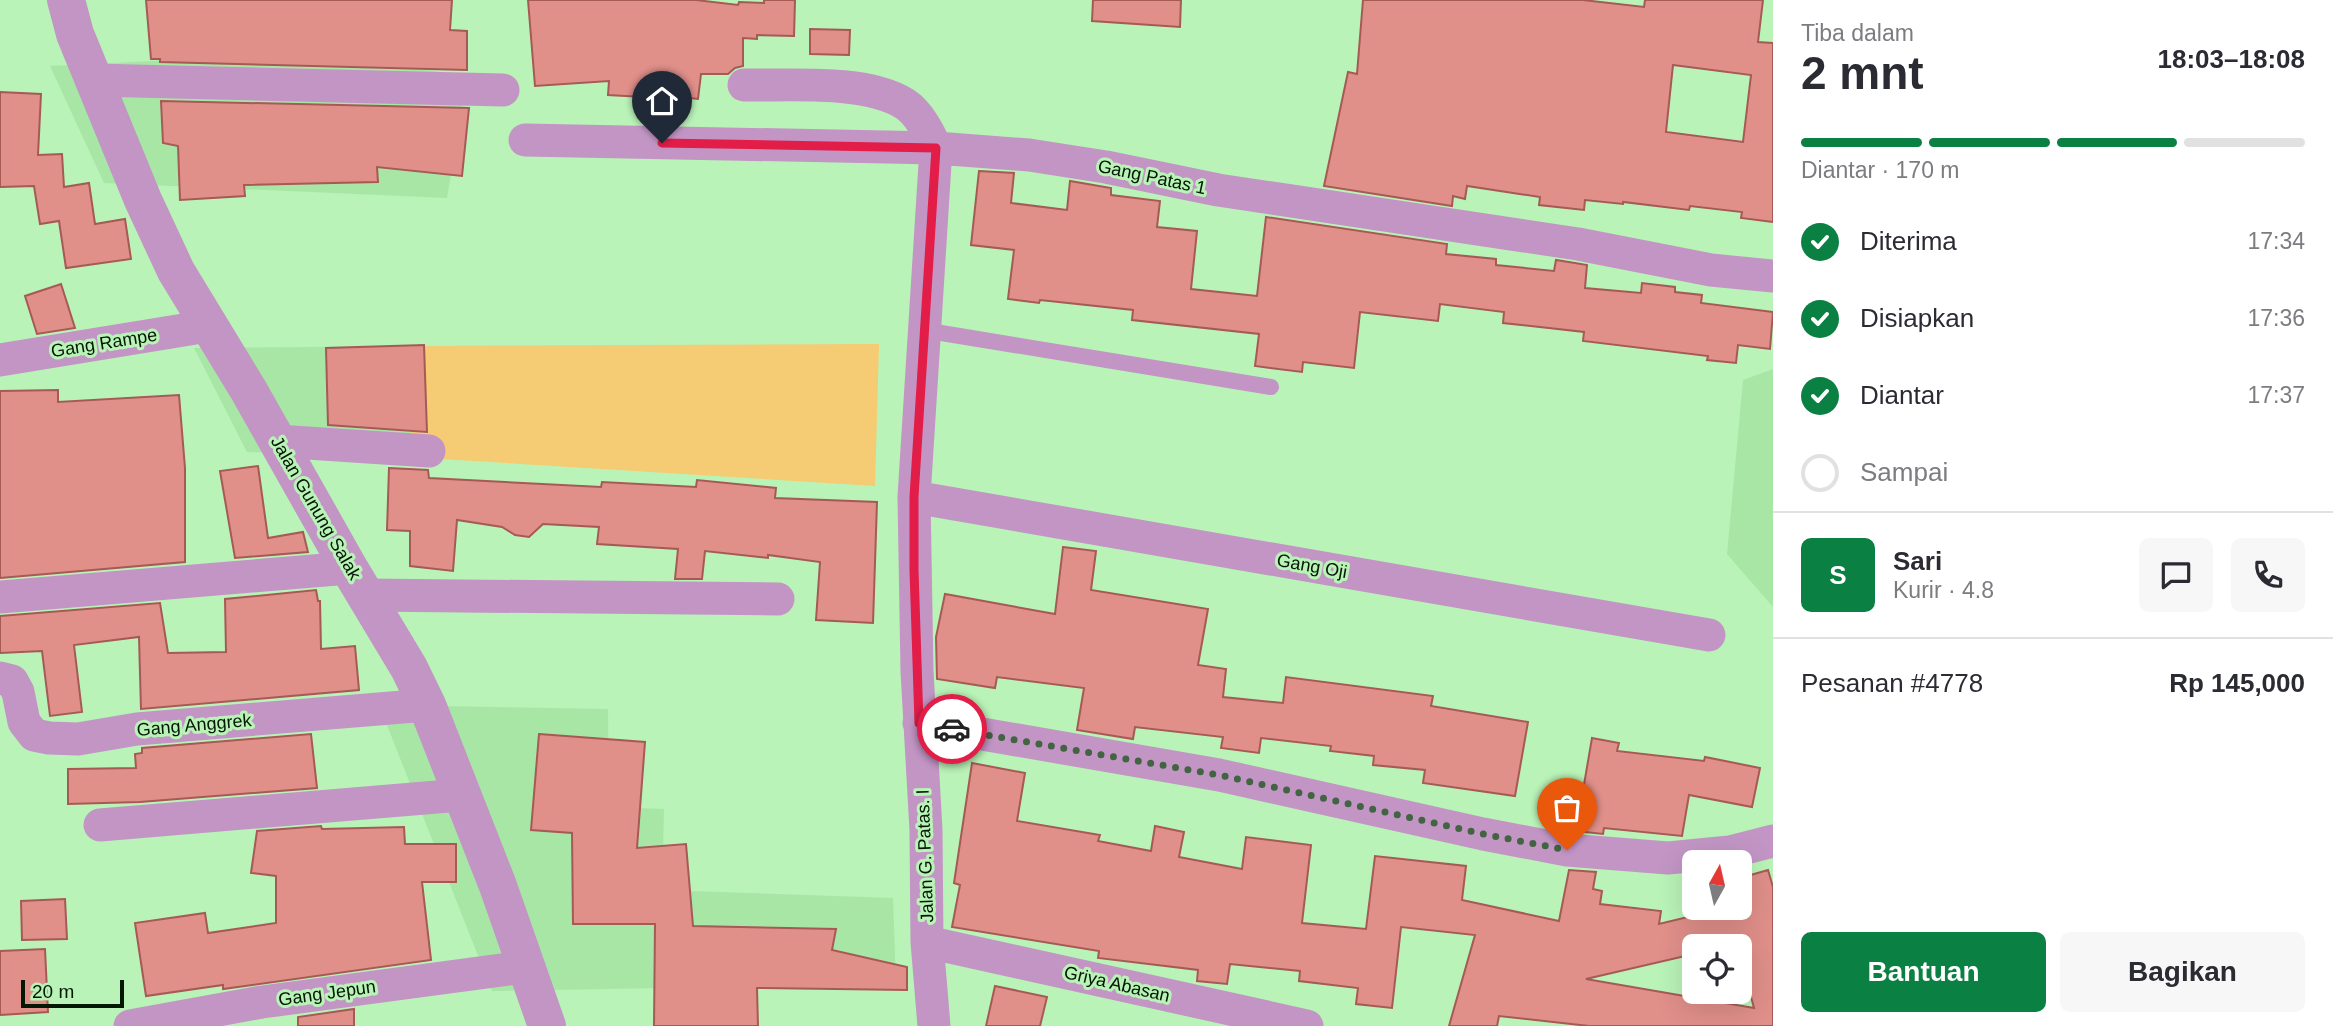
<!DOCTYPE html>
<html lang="id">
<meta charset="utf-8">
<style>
body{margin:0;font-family:Arial,sans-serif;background:#f7f7f7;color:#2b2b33;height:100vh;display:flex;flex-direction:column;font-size:26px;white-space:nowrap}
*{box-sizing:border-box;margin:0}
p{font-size:23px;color:#7c7c81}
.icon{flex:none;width:38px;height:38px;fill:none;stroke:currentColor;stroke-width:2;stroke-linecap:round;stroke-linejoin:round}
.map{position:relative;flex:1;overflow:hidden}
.drawer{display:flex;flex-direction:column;background:#fff;width:560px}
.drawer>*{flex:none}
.needle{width:46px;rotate:8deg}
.buttons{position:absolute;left:1682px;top:850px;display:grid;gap:14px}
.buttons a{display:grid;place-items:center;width:70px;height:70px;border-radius:10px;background:#fff;box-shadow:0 7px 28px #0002;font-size:35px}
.scale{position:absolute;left:21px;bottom:18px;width:103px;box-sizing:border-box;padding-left:7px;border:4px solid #031703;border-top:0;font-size:19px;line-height:24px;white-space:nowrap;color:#031703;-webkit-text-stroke:5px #b9f3b7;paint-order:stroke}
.pin{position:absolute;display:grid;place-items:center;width:60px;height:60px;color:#fff;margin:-72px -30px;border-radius:50% 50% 50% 0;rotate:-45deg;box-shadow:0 0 7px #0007}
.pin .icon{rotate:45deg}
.courier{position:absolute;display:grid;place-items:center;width:70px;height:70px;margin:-35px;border:5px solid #e11d48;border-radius:50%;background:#fff;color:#222;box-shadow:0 2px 9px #0007}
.summary em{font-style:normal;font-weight:800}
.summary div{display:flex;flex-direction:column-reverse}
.summary{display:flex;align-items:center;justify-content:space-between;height:119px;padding:0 28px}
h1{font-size:46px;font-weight:800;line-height:52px}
.bar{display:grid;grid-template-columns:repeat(4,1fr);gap:10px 7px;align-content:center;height:84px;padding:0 28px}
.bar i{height:9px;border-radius:5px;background:#e1e1e2}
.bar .on{background:#0b8043}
.bar p{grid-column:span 4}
.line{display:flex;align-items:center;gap:18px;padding:0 28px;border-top:2px solid #e1e1e2}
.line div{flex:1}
.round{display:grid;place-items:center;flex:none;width:74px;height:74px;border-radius:10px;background:#f7f7f7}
ol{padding:0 28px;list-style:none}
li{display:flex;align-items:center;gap:21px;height:77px}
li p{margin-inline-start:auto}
li .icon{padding:7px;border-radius:50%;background:#0b8043;color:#fff;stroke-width:4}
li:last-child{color:#7c7c81}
li i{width:38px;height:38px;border:4px solid #e1e1e2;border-radius:50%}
.action{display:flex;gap:14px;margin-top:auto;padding:14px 28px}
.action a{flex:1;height:80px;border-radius:10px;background:#0b8043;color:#fff;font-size:28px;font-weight:800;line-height:80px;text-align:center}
.action a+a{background:#f7f7f7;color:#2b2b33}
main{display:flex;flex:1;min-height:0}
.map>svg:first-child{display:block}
.built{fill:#a8e6a6}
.green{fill:#f5cb74}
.building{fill:#e08f89;stroke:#a65a56;stroke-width:2;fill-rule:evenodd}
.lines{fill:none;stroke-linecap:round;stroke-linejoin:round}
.service{stroke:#c295c5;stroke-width:16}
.minor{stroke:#c295c5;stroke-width:33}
.tertiary{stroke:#c295c5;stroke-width:38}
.done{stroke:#436442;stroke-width:7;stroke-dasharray:0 12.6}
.route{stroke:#e11d48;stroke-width:9}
.labels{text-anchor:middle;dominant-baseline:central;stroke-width:6;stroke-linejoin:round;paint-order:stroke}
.street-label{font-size:18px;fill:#031703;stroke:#b9f3b7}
</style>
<main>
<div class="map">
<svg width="1773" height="1026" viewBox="0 0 1773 1026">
<rect width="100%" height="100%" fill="#b9f3b7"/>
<path class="built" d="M 272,55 L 347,59 L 468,76 L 447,198 L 104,183 L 50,66 Z
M 420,346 L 408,457 L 247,452 L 194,348 Z
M 1773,369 L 1773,607 L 1727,554 L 1743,380 Z
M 379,705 L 608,709 L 609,807 L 664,809 L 662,890 L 893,898 L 896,984 L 492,991 Z"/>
<path class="green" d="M 879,344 L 875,486 L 408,457 L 420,346 Z"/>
<path class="building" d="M 146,0 L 452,0 L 450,30 L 467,31 L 467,70 L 160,62 L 160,59 L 151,59 Z
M 528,0 L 696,0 L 738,5 L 739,2 L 764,3 L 764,0 L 795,0 L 794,36 L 757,35 L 757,39 L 743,38 L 743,66 L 735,68 L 728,74 L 701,74 L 698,99 L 643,93 L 643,97 L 608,95 L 609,81 L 535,86 Z
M 1093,0 L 1181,0 L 1180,27 L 1092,21 Z
M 1363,0 L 1583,0 L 1644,7 L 1645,0 L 1763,0 L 1758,42 L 1773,43 L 1773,222 L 1741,218 L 1742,212 L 1690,206 L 1689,210 L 1623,202 L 1623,204 L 1585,200 L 1584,210 L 1539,205 L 1540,197 L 1467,186 L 1465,199 L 1453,196 L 1452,206 L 1324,186 L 1348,72 L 1357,74 ZM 1673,65 L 1751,75 L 1743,142 L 1666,132 Z
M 810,29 L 850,30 L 849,55 L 810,54 Z
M 0,92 L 41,94 L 38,155 L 62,154 L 64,187 L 89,183 L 95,224 L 125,219 L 131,259 L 66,268 L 59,221 L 40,224 L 34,186 L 0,187 Z
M 161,101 L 469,108 L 462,176 L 377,167 L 378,182 L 244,185 L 245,196 L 180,200 L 178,146 L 163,143 Z
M 979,171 L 1014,173 L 1011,203 L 1067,210 L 1070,181 L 1111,188 L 1111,195 L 1160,201 L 1157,227 L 1197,231 L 1191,289 L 1257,296 L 1266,217 L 1447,244 L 1446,254 L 1496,259 L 1496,265 L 1554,271 L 1556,260 L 1575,263 L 1587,265 L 1585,288 L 1641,293 L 1642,283 L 1675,287 L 1675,292 L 1702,295 L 1701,303 L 1773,312 L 1770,349 L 1738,345 L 1736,363 L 1707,360 L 1708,356 L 1583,341 L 1584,332 L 1503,323 L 1504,312 L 1440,304 L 1438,321 L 1360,312 L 1354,368 L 1303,362 L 1302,372 L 1255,366 L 1259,334 L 1132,320 L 1133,310 L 1040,300 L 1039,303 L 1008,299 L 1014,250 L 971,245 Z
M 61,284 L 75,328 L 37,334 L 25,296 Z
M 424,345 L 427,432 L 328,425 L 326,348 Z
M 58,390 L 58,402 L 179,395 L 185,468 L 185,562 L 0,578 L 0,391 Z
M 258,466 L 268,538 L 303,532 L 308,552 L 235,558 L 220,471 Z
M 389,468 L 428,470 L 429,478 L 601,487 L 602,482 L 696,487 L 697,480 L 776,488 L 775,498 L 877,502 L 873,623 L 816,620 L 820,562 L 768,555 L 768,558 L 705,551 L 702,579 L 675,579 L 678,549 L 597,544 L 599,527 L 543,524 L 529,537 L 515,535 L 502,527 L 457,520 L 453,571 L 410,566 L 410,531 L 387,530 Z
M 1063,547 L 1096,551 L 1091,590 L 1208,609 L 1198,665 L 1226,669 L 1223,697 L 1283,703 L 1286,677 L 1433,696 L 1431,706 L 1528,722 L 1515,796 L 1423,783 L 1425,770 L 1373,765 L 1374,756 L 1330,751 L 1331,746 L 1261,738 L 1259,753 L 1221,748 L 1223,737 L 1135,727 L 1133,739 L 1077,730 L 1084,688 L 997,677 L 995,688 L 937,679 L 936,637 L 945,594 L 1055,614 Z
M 316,590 L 318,601 L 320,601 L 321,649 L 355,646 L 359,690 L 141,709 L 139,637 L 74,645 L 82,712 L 50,716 L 42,651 L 0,653 L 0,616 L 160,603 L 168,653 L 226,652 L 225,599 Z
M 311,734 L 317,788 L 140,802 L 68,804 L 68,769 L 136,768 L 135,754 L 142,753 L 142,748 Z
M 539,734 L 645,742 L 637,848 L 686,844 L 693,926 L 836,929 L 832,950 L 907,967 L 907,990 L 757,988 L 758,1026 L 654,1026 L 655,924 L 573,924 L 572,833 L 531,830 Z
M 1592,738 L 1619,743 L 1617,751 L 1704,761 L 1705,757 L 1760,768 L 1752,807 L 1689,795 L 1682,836 L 1604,828 L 1603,834 L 1576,831 Z
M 972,763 L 1025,773 L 1017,821 L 1100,835 L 1098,841 L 1151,851 L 1155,826 L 1184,832 L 1179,857 L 1242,869 L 1246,837 L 1311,845 L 1302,923 L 1366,929 L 1375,856 L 1466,866 L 1462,900 L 1559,921 L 1569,870 L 1596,872 L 1593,889 L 1602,891 L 1600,904 L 1661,911 L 1659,924 L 1725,908 L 1740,908 L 1740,878 L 1768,870 L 1773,887 L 1773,1026 L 1589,1026 L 1499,1016 L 1497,1026 L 1449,1026 L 1475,935 L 1401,927 L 1392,1008 L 1356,1004 L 1358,988 L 1299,981 L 1300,971 L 1230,964 L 1227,984 L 1197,981 L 1198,970 L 1098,958 L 1099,951 L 952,927 L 960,885 L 954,883 ZM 1737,944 L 1754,1008 L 1586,979 L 1694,954 L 1694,947 L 1727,947 Z
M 321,826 L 322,829 L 404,827 L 405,844 L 456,844 L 456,882 L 422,882 L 431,960 L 223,989 L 223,985 L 146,996 L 135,923 L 205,913 L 208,933 L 276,923 L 276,876 L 251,873 L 257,831 Z
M 65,899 L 67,939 L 22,940 L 21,901 Z
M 45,949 L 48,1012 L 0,1015 L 0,951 Z
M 995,986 L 1047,997 L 1040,1026 L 986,1026 Z
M 354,1009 L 354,1026 L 298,1026 L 298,1017 Z"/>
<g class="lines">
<path class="service" d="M 923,330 L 1271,387"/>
<path class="minor" d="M 94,80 L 503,90
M 744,85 C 789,86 866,79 905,104 C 919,113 929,133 936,148 L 914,497 L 917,671 L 926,830 L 927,942 L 934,1026
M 525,140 L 936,148 L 1029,155 L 1106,167 L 1218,190 L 1578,244 L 1711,270 L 1773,276
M 0,360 L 208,326
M 277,441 L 429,451
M 914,497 L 1709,635
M 367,595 L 778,599
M 0,597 L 349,568
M 0,678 L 12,681 L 18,692 L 24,722 L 34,735 L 49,738 L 78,739 L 137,729 L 427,705
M 919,723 L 1219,775 L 1483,834 L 1567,850 L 1668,858 L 1730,852 L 1773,841
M 100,825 L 461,795
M 927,942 L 1307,1026
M 130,1026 L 262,1002 L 524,967"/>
<path class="tertiary" d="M 66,0 L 75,34 L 143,200 L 176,271 L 249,391 L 349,568 L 409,668 L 427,705 L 498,886 L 547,1026"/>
</g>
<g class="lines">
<path class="done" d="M 952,729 L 1219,775 L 1483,834 L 1567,850"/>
<path class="route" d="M 662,143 L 936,148 L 914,497 L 914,570 L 919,723 L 952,729"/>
</g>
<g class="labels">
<g class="street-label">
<text transform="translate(1152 177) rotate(12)">Gang Patas 1</text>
<text transform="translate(104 343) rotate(-9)">Gang Rampe</text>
<text transform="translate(316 508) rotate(60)">Jalan Gunung Salak</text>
<text transform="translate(1312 566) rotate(10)">Gang Oji</text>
<text transform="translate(194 725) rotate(-5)">Gang Anggrek</text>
<text transform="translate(925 856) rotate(-92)">Jalan G. Patas. I</text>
<text transform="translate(1117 984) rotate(13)">Griya Abasan</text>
<text transform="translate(327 993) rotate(-8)">Gang Jepun</text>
</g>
</g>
</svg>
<div class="buttons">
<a><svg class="needle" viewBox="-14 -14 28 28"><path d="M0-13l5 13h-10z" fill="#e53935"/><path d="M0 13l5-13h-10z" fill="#7c7c81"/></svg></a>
<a><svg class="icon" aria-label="locate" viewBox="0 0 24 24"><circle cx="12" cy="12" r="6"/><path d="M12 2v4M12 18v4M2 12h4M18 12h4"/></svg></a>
</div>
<div class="scale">20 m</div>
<div class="pin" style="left:1567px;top:850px;background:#ea580c"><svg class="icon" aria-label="bag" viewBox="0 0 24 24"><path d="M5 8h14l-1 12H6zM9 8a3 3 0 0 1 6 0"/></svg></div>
<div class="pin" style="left:662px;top:143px;background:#1f2937"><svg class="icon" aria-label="home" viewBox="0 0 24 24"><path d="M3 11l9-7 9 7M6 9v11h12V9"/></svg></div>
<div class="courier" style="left:952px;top:729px"><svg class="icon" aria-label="car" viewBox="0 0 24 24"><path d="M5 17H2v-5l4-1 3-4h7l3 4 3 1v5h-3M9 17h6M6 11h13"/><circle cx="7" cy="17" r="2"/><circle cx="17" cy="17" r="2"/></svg></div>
</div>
<section class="drawer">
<div class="summary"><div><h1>2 mnt</h1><p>Tiba dalam</p></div><em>18:03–18:08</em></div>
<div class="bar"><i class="on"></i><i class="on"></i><i class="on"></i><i></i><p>Diantar · 170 m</p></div>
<ol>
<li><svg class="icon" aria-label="check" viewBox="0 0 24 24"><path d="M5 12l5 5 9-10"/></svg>Diterima<p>17:34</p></li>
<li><svg class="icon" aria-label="check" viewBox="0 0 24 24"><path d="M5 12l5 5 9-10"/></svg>Disiapkan<p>17:36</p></li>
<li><svg class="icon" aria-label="check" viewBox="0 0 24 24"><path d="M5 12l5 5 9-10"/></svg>Diantar<p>17:37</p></li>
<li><i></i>Sampai</li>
</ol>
<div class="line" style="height:126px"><b class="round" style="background:#0b8043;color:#fff">S</b><div><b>Sari</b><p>Kurir · 4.8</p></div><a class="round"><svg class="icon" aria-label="chat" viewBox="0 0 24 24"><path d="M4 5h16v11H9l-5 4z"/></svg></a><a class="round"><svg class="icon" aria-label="phone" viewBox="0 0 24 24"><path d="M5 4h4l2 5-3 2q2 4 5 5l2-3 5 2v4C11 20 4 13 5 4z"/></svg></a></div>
<div class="line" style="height:91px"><div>Pesanan #4778</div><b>Rp 145,000</b></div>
<div class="action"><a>Bantuan</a><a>Bagikan</a></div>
</section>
</main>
